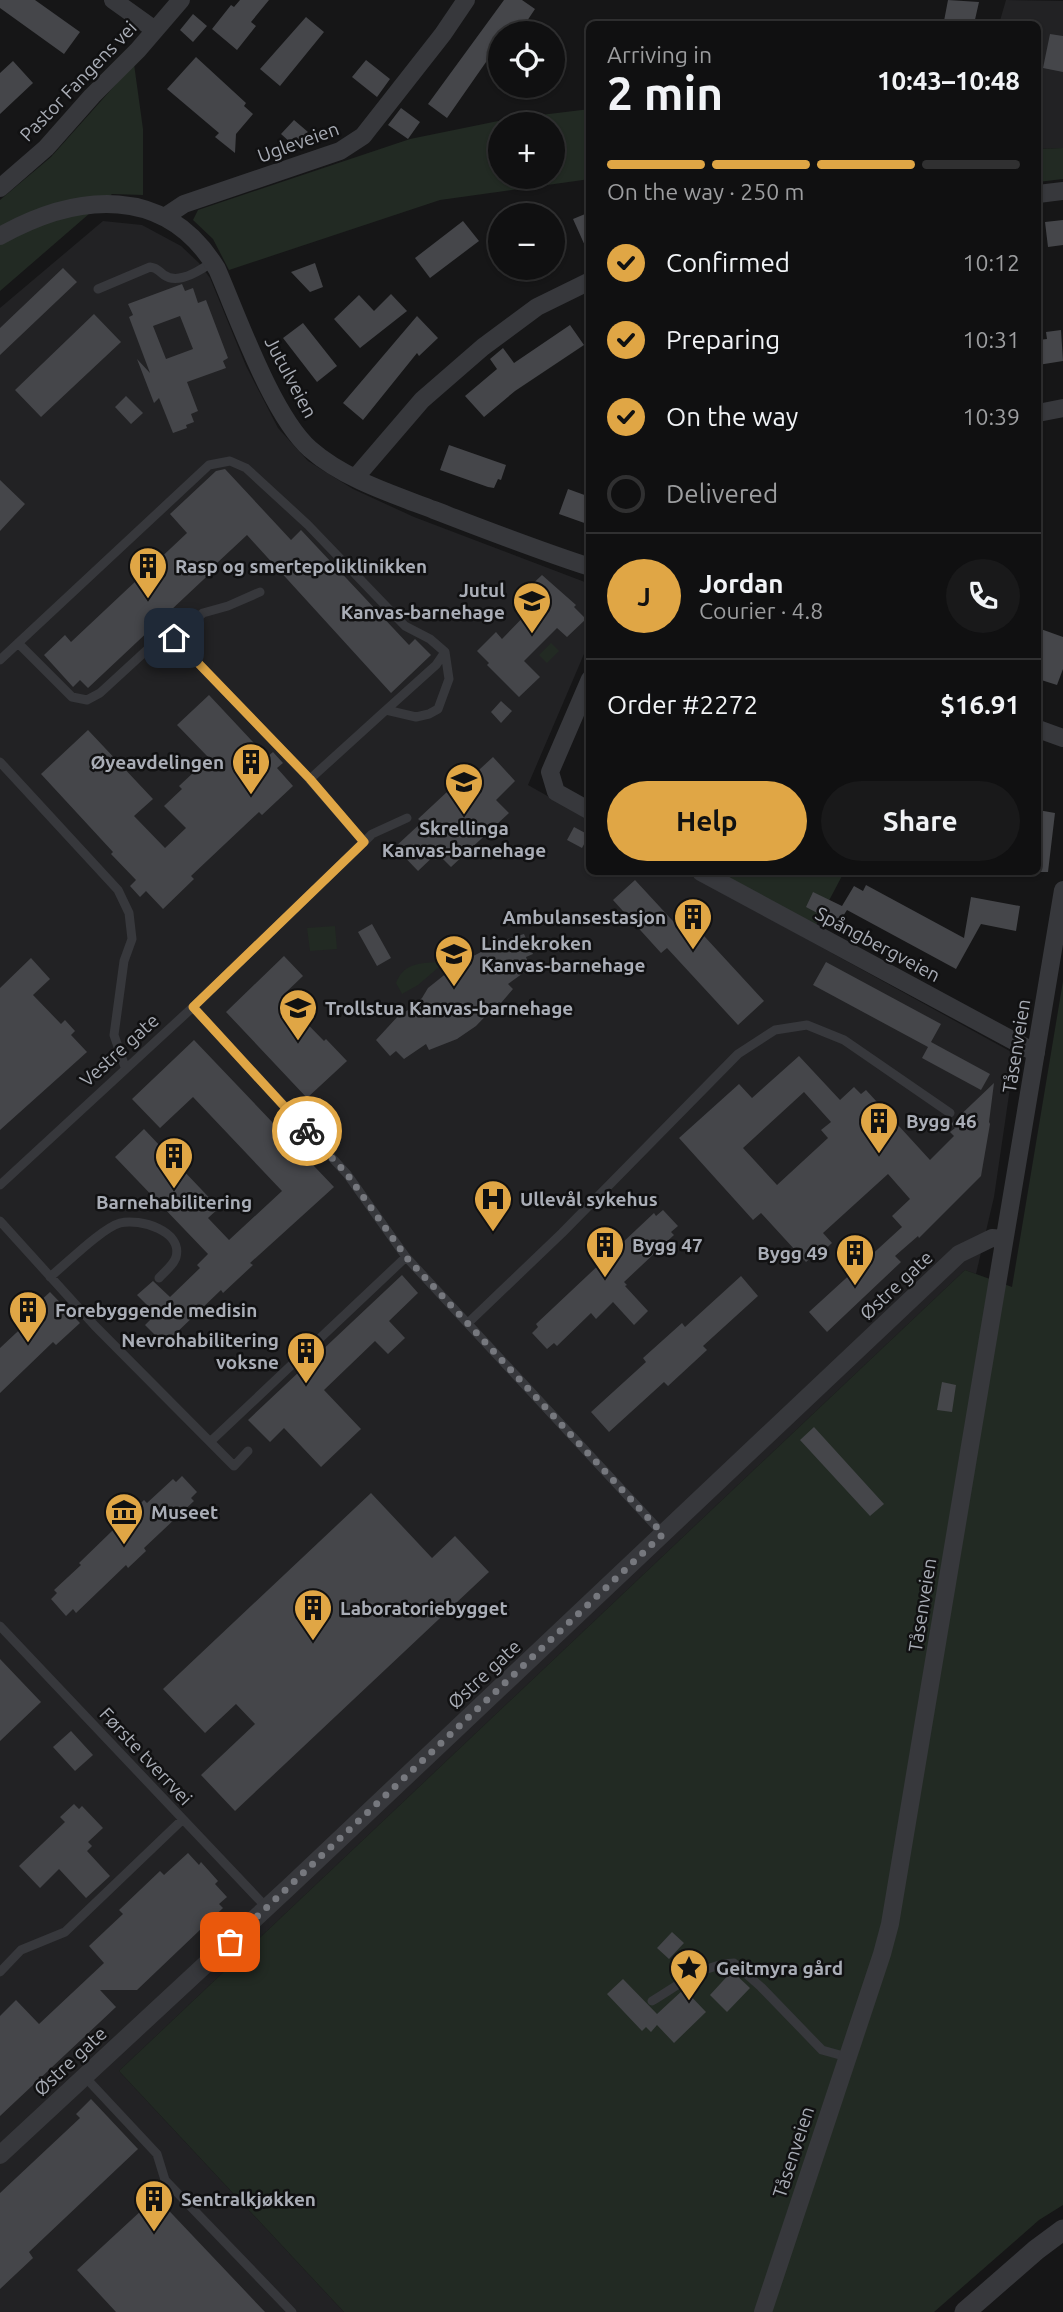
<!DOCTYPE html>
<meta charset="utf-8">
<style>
body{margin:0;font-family:Ubuntu,sans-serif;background:#19191a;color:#f1f3f6;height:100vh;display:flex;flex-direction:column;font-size:26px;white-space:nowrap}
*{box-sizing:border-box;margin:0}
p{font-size:23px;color:#9c9d9f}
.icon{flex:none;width:38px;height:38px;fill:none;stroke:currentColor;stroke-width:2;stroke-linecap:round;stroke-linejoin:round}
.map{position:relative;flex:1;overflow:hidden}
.sheet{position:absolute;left:586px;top:21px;width:455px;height:854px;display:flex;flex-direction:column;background:#101011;border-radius:10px;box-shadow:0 2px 5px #0004,0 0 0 2px #303031}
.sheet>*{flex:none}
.buttons{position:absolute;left:488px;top:21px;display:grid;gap:14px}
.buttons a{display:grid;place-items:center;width:77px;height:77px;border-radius:50%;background:#101011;box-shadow:0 2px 5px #0004,0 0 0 2px #303031;font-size:35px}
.pin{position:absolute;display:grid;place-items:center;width:60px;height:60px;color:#fff;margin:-30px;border-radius:14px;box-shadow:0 4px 10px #0006}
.courier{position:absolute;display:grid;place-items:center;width:70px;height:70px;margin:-35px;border:5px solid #e0a645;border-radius:50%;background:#fff;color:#222;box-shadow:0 2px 9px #0007}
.head em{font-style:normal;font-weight:700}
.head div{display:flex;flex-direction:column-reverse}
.head{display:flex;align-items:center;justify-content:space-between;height:119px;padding:0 21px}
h1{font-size:46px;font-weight:700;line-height:52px}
.bar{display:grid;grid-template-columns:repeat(4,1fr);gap:10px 7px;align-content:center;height:84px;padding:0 21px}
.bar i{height:9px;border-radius:5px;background:#303031}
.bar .selected{background:#e0a645}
.bar p{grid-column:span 4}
.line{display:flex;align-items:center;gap:18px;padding:0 21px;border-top:2px solid #303031}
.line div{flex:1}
.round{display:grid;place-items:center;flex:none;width:74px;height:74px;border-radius:37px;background:#19191a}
ol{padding:0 21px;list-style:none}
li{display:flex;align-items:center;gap:21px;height:77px}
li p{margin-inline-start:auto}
li .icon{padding:7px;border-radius:50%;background:#e0a645;color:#111;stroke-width:4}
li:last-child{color:#9c9d9f}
li i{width:38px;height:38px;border:4px solid #303031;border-radius:50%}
.primary-button{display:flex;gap:14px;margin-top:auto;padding:14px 21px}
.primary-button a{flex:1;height:80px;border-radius:42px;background:#e0a645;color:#111;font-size:28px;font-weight:700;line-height:80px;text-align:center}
.primary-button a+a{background:#19191a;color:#f1f3f6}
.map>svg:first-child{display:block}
.built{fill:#222224}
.green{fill:#222a23;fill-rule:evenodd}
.building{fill:#45464a;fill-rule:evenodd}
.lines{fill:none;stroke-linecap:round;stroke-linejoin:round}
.service{stroke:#37383c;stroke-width:9}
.minor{stroke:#37383c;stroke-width:18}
.tertiary{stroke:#37383c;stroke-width:21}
.done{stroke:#76787e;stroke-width:7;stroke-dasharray:0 12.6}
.route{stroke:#e0a645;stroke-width:9}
.labels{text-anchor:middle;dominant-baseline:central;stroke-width:5;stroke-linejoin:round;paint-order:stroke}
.street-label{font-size:19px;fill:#a9adb6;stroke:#111112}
.poi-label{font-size:19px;font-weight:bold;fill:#a9adb6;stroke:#111112;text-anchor:start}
</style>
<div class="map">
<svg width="1063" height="2312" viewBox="0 0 1063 2312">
<rect width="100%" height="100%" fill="#161617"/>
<path class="built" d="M 1006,0 L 1063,1 L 1063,148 L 1038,149 L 1038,24 L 999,24 Z
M 103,221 L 142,225 L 181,246 L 199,263 L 210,278 L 246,366 L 278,428 L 308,461 L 353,489 L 414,517 L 590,584 L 590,640 L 528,785 L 590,820 L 590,872 L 685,872 L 1015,1054 L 994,1197 L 976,1274 L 965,1270 L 119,2071 L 344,2312 L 0,2312 L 0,308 Z"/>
<path class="green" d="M 134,64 L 143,129 L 143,195 L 112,194 L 0,291 L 0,200 L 51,157 Z
M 590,109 L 590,179 L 440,200 L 229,270 L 213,239 L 193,220 L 198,210 L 410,139 L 508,119 ZM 500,124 L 553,124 L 553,177 L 500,177 Z
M 1063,148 L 1063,179 L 1038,182 L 1038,149 Z
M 551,643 L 559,651 L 547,663 L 539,655 Z
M 710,872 L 839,872 L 843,874 L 814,929 Z
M 335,926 L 337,949 L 310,951 L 307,928 Z
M 446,961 L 418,985 L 402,994 L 396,983 C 405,960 424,964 446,961 Z
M 1063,981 L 1063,2205 L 1039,2220 L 934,2312 L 344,2312 L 119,2071 L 965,1270 L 1012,1287 Z"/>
<path class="building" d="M 0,0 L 35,0 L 80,32 L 64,54 L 0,8 Z
M 240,0 L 269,0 L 251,22 L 256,26 L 237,50 L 212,29 L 231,5 L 234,7 Z
M 504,0 L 522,0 L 535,9 L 519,33 L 500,33 L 500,42 L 447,118 L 428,104 Z
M 948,0 L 979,2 L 974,24 L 951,24 L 951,22 L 944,21 Z
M 193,14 L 207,26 L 193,42 L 180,30 Z
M 306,17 L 324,32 L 280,86 L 260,69 Z
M 1050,34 L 1063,36 L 1063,72 L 1043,68 Z
M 196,57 L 246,103 L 244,106 L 253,114 L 236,134 L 235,153 L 215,137 L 219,133 L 167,89 Z
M 366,60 L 390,79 L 377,97 L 352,77 Z
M 13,61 L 33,83 L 0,114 L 0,73 Z
M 401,108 L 420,122 L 408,139 L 388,125 Z
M 294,120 L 308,132 L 301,139 L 291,143 L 281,134 Z
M 590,212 L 590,257 L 573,219 Z
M 1063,220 L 1063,245 L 1048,247 L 1045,222 Z
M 463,221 L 479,241 L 430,278 L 415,258 Z
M 315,263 L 323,287 L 310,292 L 291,272 Z
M 63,268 L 77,282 L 0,355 L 0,328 Z
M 182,284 L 185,291 L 193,288 L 198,303 L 206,300 L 228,358 L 223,361 L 226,368 L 187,382 L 198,411 L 191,414 L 194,422 L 186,425 L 187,428 L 173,433 L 159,398 L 154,403 L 137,359 L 150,373 L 129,317 L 133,315 L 128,304 ZM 180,316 L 193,349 L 166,359 L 153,326 Z
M 391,294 L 407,311 L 360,348 L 334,319 L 359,295 L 374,311 Z
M 94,314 L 121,342 L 41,417 L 15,390 Z
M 417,316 L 438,338 L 419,356 L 417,353 L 363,420 L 343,403 Z
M 303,323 L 337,366 L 317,382 L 283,338 Z
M 570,325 L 584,345 L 515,391 L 484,417 L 465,396 L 497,369 L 490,359 L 503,348 L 514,363 Z
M 1061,330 L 1063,361 L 1038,365 L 1038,340 L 1047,339 L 1046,332 Z
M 126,396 L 143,413 L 131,424 L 115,407 Z
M 449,445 L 506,465 L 501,480 L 498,479 L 494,488 L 488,487 L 440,470 Z
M 225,469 L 291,540 L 301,530 L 409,645 L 415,639 L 431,655 L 391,693 L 247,535 L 217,563 L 219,565 L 88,688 L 80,680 L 73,687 L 44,655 L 65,635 L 71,642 L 187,533 L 170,514 L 216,471 Z
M 0,480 L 25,504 L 0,531 Z
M 568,489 L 590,497 L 590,525 L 559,514 Z
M 542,575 L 576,605 L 574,607 L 586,619 L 567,637 L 557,628 L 524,661 L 540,677 L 519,697 L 487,665 L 489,663 L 477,651 L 496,632 L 502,639 L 535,605 L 523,593 Z
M 1038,628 L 1063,637 L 1063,669 L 1057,685 L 1038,679 Z
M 209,695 L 267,757 L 273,752 L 283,763 L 277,768 L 293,786 L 262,815 L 259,812 L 191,876 L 194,879 L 163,909 L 146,891 L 140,897 L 130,886 L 136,880 L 111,854 L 113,852 L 41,774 L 88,730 L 153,799 L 134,816 L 165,848 L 186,828 L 164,806 L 182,789 L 179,786 L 209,758 L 177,725 Z
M 501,701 L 512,711 L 501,723 L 491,712 Z
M 493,757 L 515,781 L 496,800 L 509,813 L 451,867 L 437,853 L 418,871 L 395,847 L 422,822 L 418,819 L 463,777 L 467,781 Z
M 1038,810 L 1055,813 L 1048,872 L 1038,872 Z
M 574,827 L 589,835 L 582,848 L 567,840 Z
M 635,880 L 684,933 L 693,924 L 764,1001 L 738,1025 L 667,948 L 661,953 L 613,900 Z
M 866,885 L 964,938 L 971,897 L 1020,906 L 1016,931 L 981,924 L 956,969 L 847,910 L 838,924 L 806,907 L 813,892 L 842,906 L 854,886 L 863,891 Z
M 372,924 L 391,958 L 377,966 L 358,932 Z
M 524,934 L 533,954 L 526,957 L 530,968 L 508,984 L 513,989 L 501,1003 L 499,1002 L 476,1026 L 457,1039 L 429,1050 L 426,1044 L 404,1059 L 396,1051 L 390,1056 L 376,1040 L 399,1015 L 410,1009 L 422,998 L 428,988 L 458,964 L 504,940 Z
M 284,956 L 303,976 L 281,997 L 324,1041 L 326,1039 L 347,1061 L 307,1098 L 226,1012 Z
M 31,958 L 50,979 L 33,995 L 61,1024 L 65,1020 L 75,1031 L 71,1035 L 87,1052 L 0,1130 L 0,988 Z
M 826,962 L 941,1024 L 931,1042 L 990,1074 L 981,1090 L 922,1058 L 928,1047 L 813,985 Z
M 194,1040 L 334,1187 L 250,1263 L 253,1265 L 223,1293 L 221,1290 L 171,1338 L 168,1335 L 161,1341 L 145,1325 L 152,1318 L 150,1316 L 154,1312 L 137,1295 L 153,1281 L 170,1297 L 200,1268 L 197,1265 L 208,1254 L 115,1157 L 144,1129 L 219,1208 L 208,1218 L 229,1240 L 282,1191 L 193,1097 L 160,1128 L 132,1099 Z
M 799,1056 L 840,1100 L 854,1087 L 861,1094 L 866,1090 L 930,1160 L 954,1136 L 950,1132 L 955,1128 L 951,1124 L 994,1083 L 989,1122 L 990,1124 L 981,1176 L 919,1238 L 918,1236 L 895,1256 L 901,1262 L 827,1332 L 809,1312 L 902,1227 L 892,1216 L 910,1199 L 888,1174 L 823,1233 L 832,1243 L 822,1252 L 820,1250 L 806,1262 L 761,1213 L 753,1220 L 679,1138 L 739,1084 L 752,1098 ZM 804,1092 L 831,1122 L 821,1130 L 828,1138 L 777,1185 L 743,1148 Z
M 663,1210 L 678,1226 L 671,1232 L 674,1235 L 624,1282 L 627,1285 L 625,1286 L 648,1311 L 634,1325 L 613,1302 L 596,1319 L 591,1313 L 557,1346 L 554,1343 L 547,1349 L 532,1333 L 538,1327 L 536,1324 L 654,1213 L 656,1216 Z
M 402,1275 L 418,1293 L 389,1321 L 405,1338 L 388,1354 L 375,1341 L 324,1390 L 361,1429 L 321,1467 L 284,1428 L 270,1442 L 248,1420 Z
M 741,1276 L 758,1296 L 703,1346 L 707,1350 L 668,1386 L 664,1382 L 609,1432 L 591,1412 L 646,1362 L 643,1358 L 682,1323 L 685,1327 Z
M 50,1292 L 80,1323 L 56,1345 L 53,1342 L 0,1393 L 0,1348 L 31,1319 L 26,1314 Z
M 942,1382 L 956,1385 L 952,1412 L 937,1410 Z
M 814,1427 L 884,1504 L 870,1516 L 800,1440 Z
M 182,1476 L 197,1492 L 191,1498 L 194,1501 L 144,1548 L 146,1551 L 128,1568 L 126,1565 L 76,1613 L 73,1609 L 66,1616 L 51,1599 L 57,1593 L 54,1590 L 81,1565 L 79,1563 L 144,1500 L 147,1503 L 173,1479 L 176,1482 Z
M 371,1493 L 432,1558 L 455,1536 L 489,1572 L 235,1811 L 201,1775 L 255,1724 L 236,1704 L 205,1733 L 163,1689 Z
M 0,1659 L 41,1702 L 0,1741 Z
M 71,1731 L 93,1755 L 75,1771 L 53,1747 Z
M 74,1804 L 79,1809 L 82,1806 L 103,1828 L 88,1842 L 92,1846 L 87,1851 L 110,1876 L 86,1898 L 59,1869 L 40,1888 L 19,1866 L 65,1822 L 60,1817 Z
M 188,1853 L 199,1865 L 201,1862 L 218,1881 L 215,1884 L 227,1897 L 219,1904 L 223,1908 L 137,1990 L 100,1990 L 116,2007 L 0,2116 L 0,2016 L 16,2000 L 39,2024 L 104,1963 L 89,1946 L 123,1914 L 119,1910 L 160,1871 L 164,1875 Z
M 672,1932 L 684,1943 L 669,1959 L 657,1948 Z
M 732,1971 L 750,1988 L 727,2012 L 710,1995 Z
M 623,1979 L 657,2014 L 684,1989 L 706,2012 L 674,2043 L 657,2025 L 651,2032 L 646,2027 L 642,2031 L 607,1994 Z
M 91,2099 L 138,2149 L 29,2252 L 33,2258 L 0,2289 L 0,2193 L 80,2118 L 76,2114 Z
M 156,2197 L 265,2312 L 116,2312 L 77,2270 Z"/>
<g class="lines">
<path class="service" d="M 98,289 L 150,267 C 158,268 158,271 164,275 C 178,285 201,270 212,262
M 18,643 L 72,697 L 87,700 L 100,693 L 149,648 L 174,638 L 203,613 L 228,606 L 260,592
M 0,660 L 209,465 L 230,461 L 246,468 L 308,525 L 405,626 L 430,639 L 445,652 L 449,679 L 438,709 L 429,714 L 416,717 L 386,710 L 310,779
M 386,710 L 436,665 L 445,652
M 0,762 L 118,890 L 129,913 L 132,939 L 124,961 L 114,1035 L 125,1067
M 364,842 L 372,834 L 407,818
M 193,1007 L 347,1174 L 406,1257 L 663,1534
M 0,1185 L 193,1007 L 364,842 L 305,774 L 174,638
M 0,1221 L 95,1326 L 234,1466 L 248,1451
M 50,1277 C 66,1264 102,1228 120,1223 C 140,1218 183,1231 176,1257 C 174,1265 164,1272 159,1278
M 468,1323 L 562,1233 L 738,1054 L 775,1030 L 807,1025 L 844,1040 L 950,1113
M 210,1442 L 406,1257
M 0,1626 L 267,1908
M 0,1972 L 21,1950 L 65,1932 L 182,1820
M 652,2001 C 677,1986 704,1964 734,1963 L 761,1987 L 822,2050 L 847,2057
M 85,2077 L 157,2154 L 165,2180 L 292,2312"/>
<path class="minor" d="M 113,0 L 155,30
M 0,188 L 46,148 L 92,96 L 138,50 L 181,0
M 1038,194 L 1063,191
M 166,216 L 184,204 L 340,151 L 363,136 L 443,34 L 466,0
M 0,236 C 77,193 166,184 217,269 C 238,317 272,415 310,449 C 344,479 392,494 434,510 C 486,530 537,550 590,567
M 1038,413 L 1063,408
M 355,478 L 422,400 L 483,347 L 537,307 L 590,281
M 590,679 L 550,772 L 556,792 L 590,811
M 1038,729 L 1063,738
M 701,872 L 1036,1053
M 0,2155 L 290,1886 L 959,1254 L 992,1238 L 1004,1239
M 763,2312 L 882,1954 L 890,1924 L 1063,890"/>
<path class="tertiary" d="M 965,2312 L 1036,2250 L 1063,2230"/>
</g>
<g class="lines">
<path class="done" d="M 230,1942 L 663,1534 L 406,1257 L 347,1174 L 307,1131"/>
<path class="route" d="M 174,638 L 310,779 L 364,842 L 193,1007 L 307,1131"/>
</g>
<defs>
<symbol id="building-pin" viewBox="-11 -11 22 30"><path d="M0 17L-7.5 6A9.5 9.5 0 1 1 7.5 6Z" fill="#e0a645" stroke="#111112"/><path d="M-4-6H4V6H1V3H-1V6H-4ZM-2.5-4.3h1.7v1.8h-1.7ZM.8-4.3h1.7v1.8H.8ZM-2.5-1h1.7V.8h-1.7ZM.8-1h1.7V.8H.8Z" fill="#111"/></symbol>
<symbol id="school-pin" viewBox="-11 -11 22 30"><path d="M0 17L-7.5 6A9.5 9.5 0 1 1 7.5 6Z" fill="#e0a645" stroke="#111112"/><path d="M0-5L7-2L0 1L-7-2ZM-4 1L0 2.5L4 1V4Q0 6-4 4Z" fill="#111"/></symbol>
<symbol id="hospital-pin" viewBox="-11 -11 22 30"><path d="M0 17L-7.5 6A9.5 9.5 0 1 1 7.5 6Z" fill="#e0a645" stroke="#111112"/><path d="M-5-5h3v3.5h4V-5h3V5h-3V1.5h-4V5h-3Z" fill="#111"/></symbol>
<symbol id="museum-pin" viewBox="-11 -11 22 30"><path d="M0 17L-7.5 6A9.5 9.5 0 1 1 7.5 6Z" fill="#e0a645" stroke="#111112"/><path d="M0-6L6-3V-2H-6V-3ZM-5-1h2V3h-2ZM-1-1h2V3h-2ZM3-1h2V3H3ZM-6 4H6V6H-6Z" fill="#111"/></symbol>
<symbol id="sight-pin" viewBox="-11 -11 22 30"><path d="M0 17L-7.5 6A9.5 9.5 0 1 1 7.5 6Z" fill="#e0a645" stroke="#111112"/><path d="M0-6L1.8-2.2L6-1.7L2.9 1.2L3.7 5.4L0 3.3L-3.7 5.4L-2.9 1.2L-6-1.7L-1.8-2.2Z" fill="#111"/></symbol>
</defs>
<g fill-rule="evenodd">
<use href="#building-pin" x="126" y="544" width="44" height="60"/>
<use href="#school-pin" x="510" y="579" width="44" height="60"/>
<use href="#building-pin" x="229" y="740" width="44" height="60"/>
<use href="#school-pin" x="442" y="760" width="44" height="60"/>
<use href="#building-pin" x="671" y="895" width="44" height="60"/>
<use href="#school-pin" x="432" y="932" width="44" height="60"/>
<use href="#school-pin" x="276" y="986" width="44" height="60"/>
<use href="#building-pin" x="857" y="1099" width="44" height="60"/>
<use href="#building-pin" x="152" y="1134" width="44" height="60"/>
<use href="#hospital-pin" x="471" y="1177" width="44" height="60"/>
<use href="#building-pin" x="583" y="1223" width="44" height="60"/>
<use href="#building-pin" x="833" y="1231" width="44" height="60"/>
<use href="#building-pin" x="6" y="1288" width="44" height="60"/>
<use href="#building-pin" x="284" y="1329" width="44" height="60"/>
<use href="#museum-pin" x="102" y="1490" width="44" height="60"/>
<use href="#building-pin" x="291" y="1586" width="44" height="60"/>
<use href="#sight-pin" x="667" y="1946" width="44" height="60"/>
<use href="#building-pin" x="132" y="2177" width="44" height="60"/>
</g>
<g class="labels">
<g class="street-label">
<text transform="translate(78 81) rotate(-46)">Pastor Fangens vei</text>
<text transform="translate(298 142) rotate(-20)">Ugleveien</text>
<text transform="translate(291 377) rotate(62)">Jutulveien</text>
<text transform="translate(878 944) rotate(28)">Spångbergveien</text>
<text transform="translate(1016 1046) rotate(-81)">Tåsenveien</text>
<text transform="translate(119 1050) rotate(-42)">Vestre gate</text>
<text transform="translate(896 1285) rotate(-43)">Østre gate</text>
<text transform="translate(922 1605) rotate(-81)">Tåsenveien</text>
<text transform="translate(484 1674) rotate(-43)">Østre gate</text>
<text transform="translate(146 1756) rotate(47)">Første tverrvei</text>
<text transform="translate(70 2061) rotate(-43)">Østre gate</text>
<text transform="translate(793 2152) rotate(-72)">Tåsenveien</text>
</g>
<g class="poi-label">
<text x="175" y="566">Rasp og smertepoliklinikken</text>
<text x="505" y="590" text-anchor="end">Jutul<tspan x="505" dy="22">Kanvas-barnehage</tspan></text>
<text x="224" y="762" text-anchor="end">Øyeavdelingen</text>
<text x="464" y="828" text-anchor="middle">Skrellinga<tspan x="464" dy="22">Kanvas-barnehage</tspan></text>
<text x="666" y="917" text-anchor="end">Ambulansestasjon</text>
<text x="481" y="943">Lindekroken<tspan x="481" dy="22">Kanvas-barnehage</tspan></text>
<text x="325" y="1008">Trollstua Kanvas-barnehage</text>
<text x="906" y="1121">Bygg 46</text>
<text x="520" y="1199">Ullevål sykehus</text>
<text x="174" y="1202" text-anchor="middle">Barnehabilitering</text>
<text x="632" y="1245">Bygg 47</text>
<text x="828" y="1253" text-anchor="end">Bygg 49</text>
<text x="55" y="1310">Forebyggende medisin</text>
<text x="279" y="1340" text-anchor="end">Nevrohabilitering<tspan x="279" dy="22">voksne</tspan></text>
<text x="151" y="1512">Museet</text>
<text x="340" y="1608">Laboratoriebygget</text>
<text x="716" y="1968">Geitmyra gård</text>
<text x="181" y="2199">Sentralkjøkken</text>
</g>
</g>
</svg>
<div class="buttons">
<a><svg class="icon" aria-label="locate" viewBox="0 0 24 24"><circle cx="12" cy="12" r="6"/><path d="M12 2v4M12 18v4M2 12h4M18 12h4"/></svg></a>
<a>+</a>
<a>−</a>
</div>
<div class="pin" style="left:230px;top:1942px;background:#ea580c"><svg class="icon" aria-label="bag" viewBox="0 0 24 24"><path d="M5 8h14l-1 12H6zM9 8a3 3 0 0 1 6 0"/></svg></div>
<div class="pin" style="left:174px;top:638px;background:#1f2937"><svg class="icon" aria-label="home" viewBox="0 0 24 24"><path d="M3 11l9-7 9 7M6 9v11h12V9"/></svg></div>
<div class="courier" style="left:307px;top:1131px"><svg class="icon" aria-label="bike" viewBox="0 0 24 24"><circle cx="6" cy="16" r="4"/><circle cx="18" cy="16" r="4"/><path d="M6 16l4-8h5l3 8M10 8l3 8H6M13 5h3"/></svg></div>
<section class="sheet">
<div class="head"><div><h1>2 min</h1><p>Arriving in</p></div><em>10:43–10:48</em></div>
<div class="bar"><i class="selected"></i><i class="selected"></i><i class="selected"></i><i></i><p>On the way · 250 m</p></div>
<ol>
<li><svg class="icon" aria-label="check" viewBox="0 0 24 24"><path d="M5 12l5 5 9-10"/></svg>Confirmed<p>10:12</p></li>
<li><svg class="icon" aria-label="check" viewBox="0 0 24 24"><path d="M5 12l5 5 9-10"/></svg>Preparing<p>10:31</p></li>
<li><svg class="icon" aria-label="check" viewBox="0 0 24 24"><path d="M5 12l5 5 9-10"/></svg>On the way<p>10:39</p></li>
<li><i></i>Delivered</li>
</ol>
<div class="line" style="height:126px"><b class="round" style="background:#e0a645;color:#111">J</b><div><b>Jordan</b><p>Courier · 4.8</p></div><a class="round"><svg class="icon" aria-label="phone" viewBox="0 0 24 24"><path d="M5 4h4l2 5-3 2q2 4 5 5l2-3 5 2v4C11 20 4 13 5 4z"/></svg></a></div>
<div class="line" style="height:91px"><div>Order #2272</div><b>$16.91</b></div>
<div class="primary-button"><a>Help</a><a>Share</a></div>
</section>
</div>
